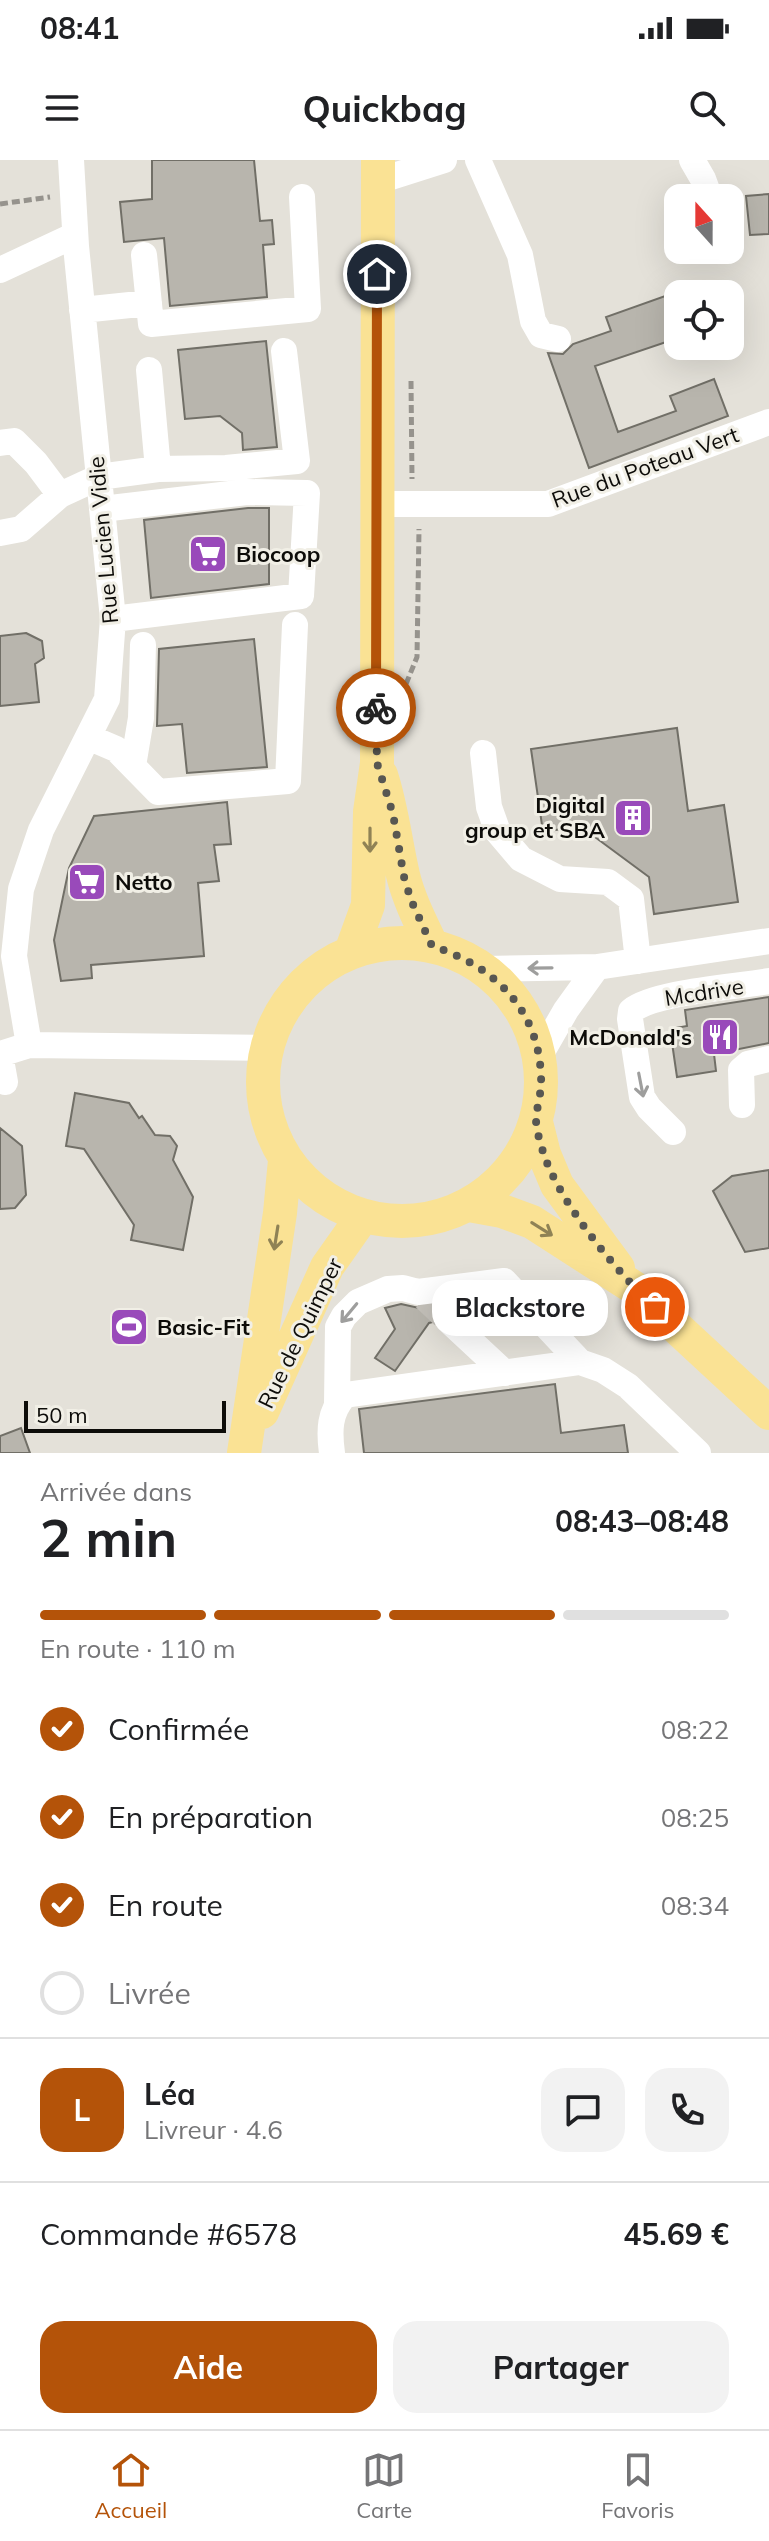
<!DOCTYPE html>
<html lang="fr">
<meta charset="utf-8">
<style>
body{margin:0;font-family:Mulish,sans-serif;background:#f2f2f2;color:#202124;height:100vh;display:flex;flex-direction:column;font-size:30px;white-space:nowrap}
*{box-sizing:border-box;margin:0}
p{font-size:26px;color:#757577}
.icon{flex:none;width:44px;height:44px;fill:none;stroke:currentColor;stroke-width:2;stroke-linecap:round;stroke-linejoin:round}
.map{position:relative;height:1293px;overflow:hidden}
.panel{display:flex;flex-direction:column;background:#fff;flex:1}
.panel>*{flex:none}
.needle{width:52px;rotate:339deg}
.buttons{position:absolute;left:664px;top:24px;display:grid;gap:16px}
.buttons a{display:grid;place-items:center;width:80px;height:80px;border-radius:16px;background:#fff;box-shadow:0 8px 32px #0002;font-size:40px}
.scale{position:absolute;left:24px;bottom:20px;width:202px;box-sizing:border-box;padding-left:8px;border:4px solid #0d0c09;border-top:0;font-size:22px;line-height:28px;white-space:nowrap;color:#0d0c09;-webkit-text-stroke:6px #f1efe6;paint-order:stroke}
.pin{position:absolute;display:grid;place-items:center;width:68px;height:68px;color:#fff;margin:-34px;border:4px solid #fff;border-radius:50%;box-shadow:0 2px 8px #0007}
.courier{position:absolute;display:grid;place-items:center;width:80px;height:80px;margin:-40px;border:6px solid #b45309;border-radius:50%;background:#fff;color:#222;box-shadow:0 2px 10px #0007}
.bubble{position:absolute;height:56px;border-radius:24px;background:#fff;box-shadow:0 8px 32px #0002;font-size:26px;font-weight:700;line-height:56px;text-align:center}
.headline em{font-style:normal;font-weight:700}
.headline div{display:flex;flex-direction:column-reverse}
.headline{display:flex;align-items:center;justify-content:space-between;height:136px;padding:0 40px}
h1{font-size:52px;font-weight:700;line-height:60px}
.bar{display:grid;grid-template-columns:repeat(4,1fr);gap:12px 8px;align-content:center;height:96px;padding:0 40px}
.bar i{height:10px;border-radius:6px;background:#e0e0e0}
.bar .current{background:#b45309}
.bar p{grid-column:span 4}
.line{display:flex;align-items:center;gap:20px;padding:0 40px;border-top:2px solid #e0e0e0}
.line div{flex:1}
.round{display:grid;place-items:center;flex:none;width:84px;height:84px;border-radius:24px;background:#f2f2f2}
ol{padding:0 40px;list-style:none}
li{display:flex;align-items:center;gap:24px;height:88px}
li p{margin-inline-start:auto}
li .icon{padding:8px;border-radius:50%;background:#b45309;color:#fff;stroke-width:4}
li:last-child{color:#757577}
li i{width:44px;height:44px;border:4px solid #e0e0e0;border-radius:50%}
.button{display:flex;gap:16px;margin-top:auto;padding:16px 40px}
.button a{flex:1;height:92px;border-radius:24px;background:#b45309;color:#fff;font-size:32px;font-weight:700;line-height:92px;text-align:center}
.button a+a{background:#f2f2f2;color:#202124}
.status{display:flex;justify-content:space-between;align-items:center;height:56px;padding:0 40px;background:#fff;direction:ltr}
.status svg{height:22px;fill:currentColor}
header{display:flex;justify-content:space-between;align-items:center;height:104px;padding:0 40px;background:#fff;font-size:36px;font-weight:700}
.dock{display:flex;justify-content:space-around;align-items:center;height:112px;border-top:2px solid #e0e0e0;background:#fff;font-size:22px;color:#757577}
.dock a{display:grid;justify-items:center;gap:4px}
.dock .current{color:#b45309}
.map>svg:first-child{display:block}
.building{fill:#b8b5ad;stroke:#716f67;stroke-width:2}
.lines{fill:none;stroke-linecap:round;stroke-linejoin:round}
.minor-tunnel{stroke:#c4c1ba;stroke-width:26;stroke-dasharray:26 13;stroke-linecap:butt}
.path{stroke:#96938d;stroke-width:5;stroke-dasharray:8 4;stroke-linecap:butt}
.minor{stroke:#fff;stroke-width:26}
.major{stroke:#fae294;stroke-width:34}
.oneway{stroke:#8f8255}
.oneway2{stroke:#9e9e9d}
.done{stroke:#585752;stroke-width:8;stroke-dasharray:0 14.4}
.route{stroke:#b45309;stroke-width:10}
.labels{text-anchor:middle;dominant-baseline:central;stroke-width:6;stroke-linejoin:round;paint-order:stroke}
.street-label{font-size:22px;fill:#0d0c09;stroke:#f1efe6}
.poi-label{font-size:22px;font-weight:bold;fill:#0d0c09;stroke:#f1efe6;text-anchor:start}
</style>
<div class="status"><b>08:41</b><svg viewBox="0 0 49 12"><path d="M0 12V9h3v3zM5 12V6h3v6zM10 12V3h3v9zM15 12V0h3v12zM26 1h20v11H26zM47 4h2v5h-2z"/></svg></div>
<header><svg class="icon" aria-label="menu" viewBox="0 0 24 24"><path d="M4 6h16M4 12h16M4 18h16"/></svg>Quickbag<svg class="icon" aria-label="search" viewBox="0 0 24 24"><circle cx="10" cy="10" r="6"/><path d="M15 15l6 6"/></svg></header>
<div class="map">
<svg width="769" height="1293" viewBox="0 0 769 1293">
<rect width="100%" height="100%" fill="#e4e1d9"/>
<path class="building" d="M 152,0 L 254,0 L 260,61 L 272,60 L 274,84 L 263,85 L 267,137 L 170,146 L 164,78 L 124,82 L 120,42 L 152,39 Z
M 769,34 L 769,74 L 750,75 L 746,36 Z
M 668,135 L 678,164 L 678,178 L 595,206 L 618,272 L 676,251 L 670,236 L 714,219 L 728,256 L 589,308 L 548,193 L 563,194 L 573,184 L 611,171 L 606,157 Z
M 266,181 L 277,287 L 243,290 L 242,273 L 220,256 L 185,259 L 178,190 Z
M 248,348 L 269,348 L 269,424 L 151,438 L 144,360 Z
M 26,473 L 42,481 L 44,498 L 35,504 L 39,542 L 0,546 L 0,476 Z
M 254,479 L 267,607 L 187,613 L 182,564 L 157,566 L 159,489 Z
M 677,568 L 688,651 L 724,645 L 738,742 L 654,754 L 649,717 L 580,666 L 543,672 L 531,589 Z
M 227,642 L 231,684 L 214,685 L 219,721 L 198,723 L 204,796 L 91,805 L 92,818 L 61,821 L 54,780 L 69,708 L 94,656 Z
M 769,837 L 769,883 L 714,894 L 716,911 L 677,917 L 670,869 L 687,866 L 685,850 Z
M 75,933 L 129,943 L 139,958 L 142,956 L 155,975 L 170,976 L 177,986 L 173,1000 L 193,1037 L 183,1090 L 131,1080 L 134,1065 L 84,989 L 66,986 Z
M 0,968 L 22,986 L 26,1035 L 15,1048 L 0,1049 Z
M 769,1010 L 769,1088 L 745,1092 L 713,1031 L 732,1016 Z
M 498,1138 L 511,1152 L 469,1157 L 458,1148 L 446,1144 Z
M 401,1144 L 419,1148 L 443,1145 L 436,1150 L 433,1162 L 429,1163 L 395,1211 L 375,1198 L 395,1169 L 385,1148 Z
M 555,1224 L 561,1273 L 624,1265 L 628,1293 L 364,1293 L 359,1249 Z
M 21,1268 L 30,1293 L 0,1293 L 0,1276 Z"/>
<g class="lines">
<path class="minor-tunnel" d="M 425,1138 L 448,1160"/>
<path class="path" d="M 0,44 L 50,37
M 411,221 L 412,319
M 406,524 L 417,497 L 419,369"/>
<path class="minor" d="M 478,0 L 520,95 L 533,161 L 541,175 L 558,179
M 692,0 L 703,19 L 710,38
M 378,21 L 444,0
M 144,95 L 151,164 L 308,149 L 302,37
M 0,110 L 75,75
M 82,150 L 149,143
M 0,283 L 14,281 L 36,303 L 60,335 L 99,317 L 158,309 L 149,210
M 158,309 L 226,308 L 297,301 L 284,191
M 376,344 L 548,344 L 769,262
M 102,349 L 247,332 L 307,333 L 301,436 L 113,459
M 0,373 L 21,369 L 60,335
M 88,577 L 116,589 L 158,632 L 288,621 L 295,465
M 483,593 L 489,647 L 498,672 L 521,699 L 560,719 L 608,722 L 631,739 L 638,801
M 133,606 L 141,558 L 143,485
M 484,809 L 597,807 L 769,781
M 29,885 L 14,796 L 21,729 L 41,670 L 107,539 L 113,459 L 76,86 L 71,0
M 0,894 L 29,885 L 266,888
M 0,894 L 5,922
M 539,897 L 566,850 L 597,807
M 742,945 L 741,910 L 748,904 L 769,899
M 673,972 L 649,948 L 642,937 L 630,859 L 631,851 C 654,832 737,827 769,821
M 448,1160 L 505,1213
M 337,1244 L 338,1167 L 344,1156 L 358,1142 L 388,1129 L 403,1128 L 418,1132 L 504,1121 L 580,1202 L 603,1210 L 628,1226 L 698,1293
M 332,1293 C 329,1271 329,1252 345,1235 L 580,1202"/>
<path class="major" d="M 381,615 C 392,649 395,680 403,715 C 409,740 421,763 432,786
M263 922a139 139 0 1 1 278 0a139 139 0 1 1-278 0Z
M 351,792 L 368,745 L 370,652 L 377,603 L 378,0
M 536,962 L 544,994 L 557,1025 L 618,1108
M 469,1045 L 502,1051 L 532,1062 L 633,1127 L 769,1253
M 262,1252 L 327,1107 L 363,1056
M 244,1293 L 280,1053 L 285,1000"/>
</g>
<defs><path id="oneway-shaft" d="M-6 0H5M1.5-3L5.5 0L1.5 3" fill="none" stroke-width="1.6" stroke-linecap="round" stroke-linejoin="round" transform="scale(2)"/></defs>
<g class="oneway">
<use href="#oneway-shaft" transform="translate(370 680) rotate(90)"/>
<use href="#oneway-shaft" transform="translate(542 1069) rotate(32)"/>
<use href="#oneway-shaft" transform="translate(276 1078) rotate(99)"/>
</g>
<g class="oneway2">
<use href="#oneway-shaft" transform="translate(540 808) rotate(179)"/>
<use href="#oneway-shaft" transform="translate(641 925) rotate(79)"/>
<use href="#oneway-shaft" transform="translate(349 1153) rotate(130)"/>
</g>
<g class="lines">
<path class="done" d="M 376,548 L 377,603 L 393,654 L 404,717 L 411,740 L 432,786 C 494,806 539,849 541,917 C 542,932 537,945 536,959 C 536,970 541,985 544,995 C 561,1044 616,1112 655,1147"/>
<path class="route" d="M 376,548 L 377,114"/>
</g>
<defs>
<symbol id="supermarket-square" viewBox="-11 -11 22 22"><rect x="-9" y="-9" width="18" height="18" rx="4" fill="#994aba" stroke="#f1efe6"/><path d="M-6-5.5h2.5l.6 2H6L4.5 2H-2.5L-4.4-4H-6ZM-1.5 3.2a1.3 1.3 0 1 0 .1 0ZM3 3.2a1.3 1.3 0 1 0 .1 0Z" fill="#fff"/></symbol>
<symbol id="building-square" viewBox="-11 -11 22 22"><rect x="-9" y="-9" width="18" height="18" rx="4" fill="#994aba" stroke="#f1efe6"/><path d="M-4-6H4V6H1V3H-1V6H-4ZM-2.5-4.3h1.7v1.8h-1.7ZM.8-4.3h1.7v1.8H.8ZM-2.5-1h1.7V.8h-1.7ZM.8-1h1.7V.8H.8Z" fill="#fff"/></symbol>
<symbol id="restaurant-square" viewBox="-11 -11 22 22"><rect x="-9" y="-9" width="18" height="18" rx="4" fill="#994aba" stroke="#f1efe6"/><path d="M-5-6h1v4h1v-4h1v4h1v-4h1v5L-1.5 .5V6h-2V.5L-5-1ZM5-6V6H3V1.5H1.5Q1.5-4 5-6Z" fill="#fff"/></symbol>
<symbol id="stadium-square" viewBox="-11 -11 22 22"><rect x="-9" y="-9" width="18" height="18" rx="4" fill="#994aba" stroke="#f1efe6"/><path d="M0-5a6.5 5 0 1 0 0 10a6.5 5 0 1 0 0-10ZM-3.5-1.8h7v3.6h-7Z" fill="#fff"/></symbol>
</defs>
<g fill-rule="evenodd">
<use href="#supermarket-square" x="186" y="372" width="44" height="44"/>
<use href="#building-square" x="611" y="636" width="44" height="44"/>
<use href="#supermarket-square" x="65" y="700" width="44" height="44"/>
<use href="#restaurant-square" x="698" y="855" width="44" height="44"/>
<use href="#stadium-square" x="107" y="1145" width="44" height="44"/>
</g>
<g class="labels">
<g class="street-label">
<text transform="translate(645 307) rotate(-20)">Rue du Poteau Vert</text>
<text transform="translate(103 380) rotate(-95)">Rue Lucien Vidie</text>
<text transform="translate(704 832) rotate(-9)">Mcdrive</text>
<text transform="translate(300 1173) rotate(-64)">Rue de Quimper</text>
</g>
<g class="poi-label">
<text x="236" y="394">Biocoop</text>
<text x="605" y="645" text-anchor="end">Digital<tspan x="605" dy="25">group et SBA</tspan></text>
<text x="115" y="722">Netto</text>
<text x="692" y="877" text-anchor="end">McDonald's</text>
<text x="157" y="1167">Basic-Fit</text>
</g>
</g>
</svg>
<div class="buttons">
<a><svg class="needle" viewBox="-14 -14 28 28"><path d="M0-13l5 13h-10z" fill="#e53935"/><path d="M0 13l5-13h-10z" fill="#757577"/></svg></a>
<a><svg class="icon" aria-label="locate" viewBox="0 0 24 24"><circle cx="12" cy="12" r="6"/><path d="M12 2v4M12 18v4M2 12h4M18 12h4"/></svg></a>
</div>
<div class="scale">50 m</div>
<div class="pin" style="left:655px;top:1147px;background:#ea580c"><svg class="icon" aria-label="bag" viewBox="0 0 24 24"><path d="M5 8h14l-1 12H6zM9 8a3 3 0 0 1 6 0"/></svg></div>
<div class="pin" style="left:377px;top:114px;background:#1f2937"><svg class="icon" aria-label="home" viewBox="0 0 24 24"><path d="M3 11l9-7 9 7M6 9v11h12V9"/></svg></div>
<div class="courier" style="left:376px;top:548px"><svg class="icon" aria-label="bike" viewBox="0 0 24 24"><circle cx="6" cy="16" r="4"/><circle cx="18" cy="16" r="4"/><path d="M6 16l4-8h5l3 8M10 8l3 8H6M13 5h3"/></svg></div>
<div class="bubble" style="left:432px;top:1120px;width:176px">Blackstore</div>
</div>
<section class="panel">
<div class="headline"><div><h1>2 min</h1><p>Arrivée dans</p></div><em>08:43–08:48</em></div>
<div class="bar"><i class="current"></i><i class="current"></i><i class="current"></i><i></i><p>En route · 110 m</p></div>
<ol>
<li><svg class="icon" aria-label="check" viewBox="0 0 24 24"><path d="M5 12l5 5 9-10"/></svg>Confirmée<p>08:22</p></li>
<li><svg class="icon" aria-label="check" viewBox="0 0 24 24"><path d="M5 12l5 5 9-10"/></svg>En préparation<p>08:25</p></li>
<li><svg class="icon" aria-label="check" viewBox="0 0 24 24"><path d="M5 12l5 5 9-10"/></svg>En route<p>08:34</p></li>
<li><i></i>Livrée</li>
</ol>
<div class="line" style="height:144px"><b class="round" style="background:#b45309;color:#fff">L</b><div><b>Léa</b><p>Livreur · 4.6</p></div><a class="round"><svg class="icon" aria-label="chat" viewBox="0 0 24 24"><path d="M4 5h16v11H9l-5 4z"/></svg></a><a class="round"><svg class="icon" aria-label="phone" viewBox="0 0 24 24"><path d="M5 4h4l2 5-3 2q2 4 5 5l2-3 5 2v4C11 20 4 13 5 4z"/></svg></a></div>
<div class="line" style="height:104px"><div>Commande #6578</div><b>45.69 €</b></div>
<div class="button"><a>Aide</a><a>Partager</a></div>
</section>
<nav class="dock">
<a class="current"><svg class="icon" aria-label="home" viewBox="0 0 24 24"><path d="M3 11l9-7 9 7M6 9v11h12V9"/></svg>Accueil</a>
<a><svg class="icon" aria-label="map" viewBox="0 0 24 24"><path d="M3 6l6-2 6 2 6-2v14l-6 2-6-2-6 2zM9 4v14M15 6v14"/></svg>Carte</a>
<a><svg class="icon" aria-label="saved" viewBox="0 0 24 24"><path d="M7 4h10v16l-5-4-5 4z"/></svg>Favoris</a>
</nav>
